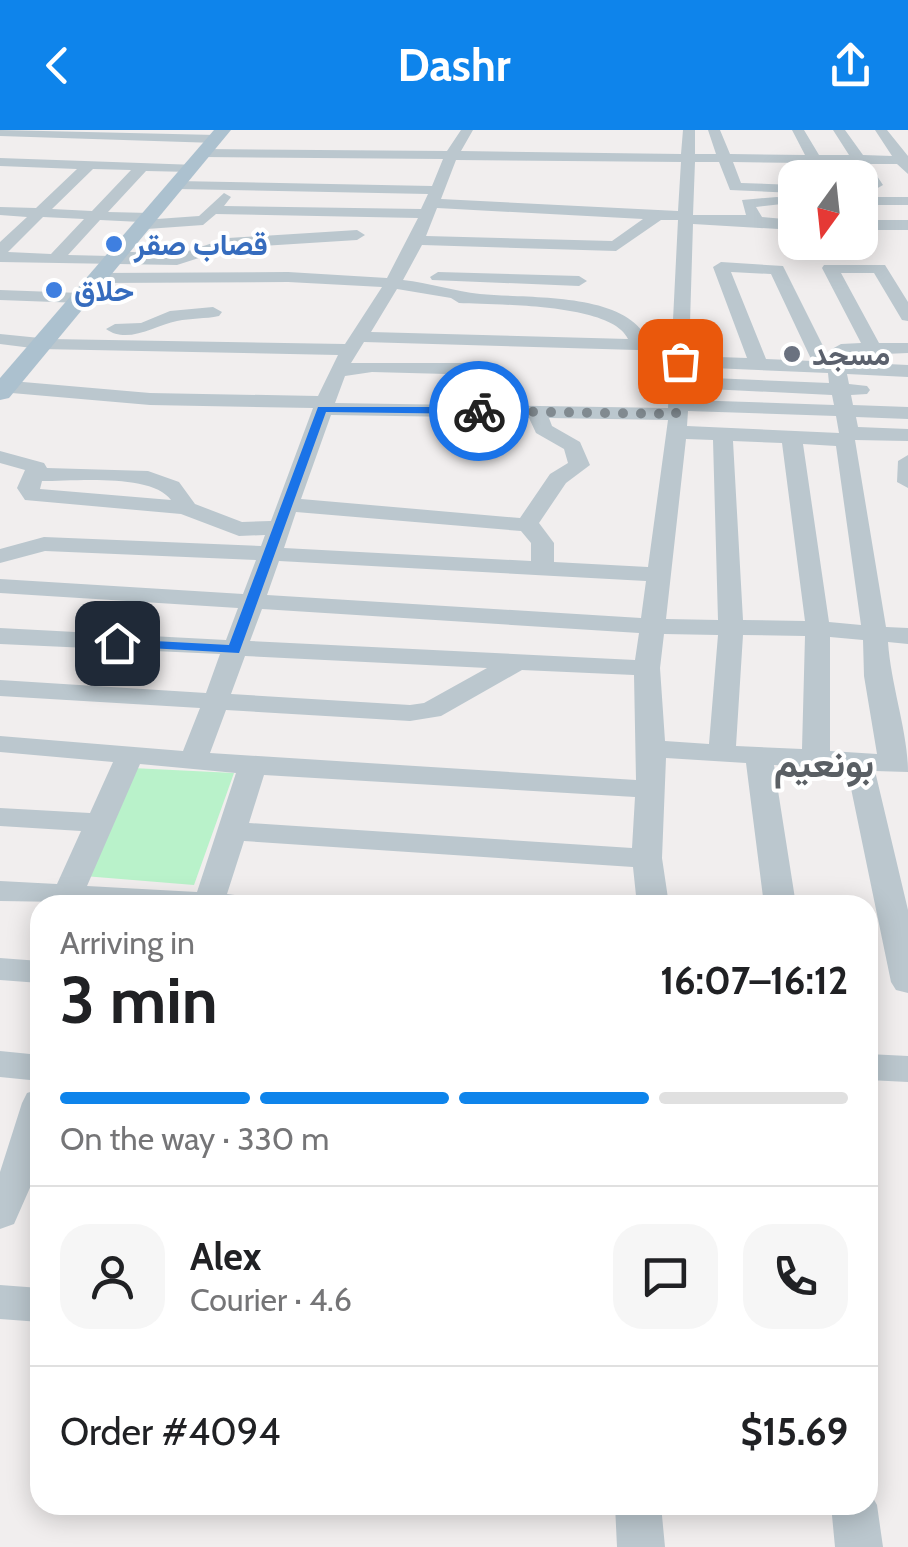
<!DOCTYPE html>
<meta charset="utf-8">
<style>
body{margin:0;font-family:Cabin,Vazirmatn,sans-serif;background:#f6f6f6;color:#202124;height:100vh;display:flex;flex-direction:column;font-size:38px;white-space:nowrap}
*{box-sizing:border-box;margin:0}
p{font-size:32px;color:#757577}
.icon{flex:none;width:55px;height:55px;fill:none;stroke:currentColor;stroke-width:2;stroke-linecap:round;stroke-linejoin:round}
.map{position:relative;flex:1;overflow:hidden}
.details{position:absolute;left:30px;top:765px;width:848px;height:620px;display:flex;flex-direction:column;background:#fff;border-radius:30px;box-shadow:0 5px 25px #0003}
.details>*{flex:none}
.needle{width:65px;rotate:195deg}
.fabs{position:absolute;left:778px;top:30px;display:grid;gap:20px}
.fabs a{display:grid;place-items:center;width:100px;height:100px;border-radius:20px;background:#fff;box-shadow:0 5px 25px #0003;font-size:50px}
.pin{position:absolute;display:grid;place-items:center;width:85px;height:85px;color:#fff;margin:-42px;border-radius:20px;box-shadow:0 5px 15px #0006}
.courier{position:absolute;display:grid;place-items:center;width:100px;height:100px;margin:-50px;border:8px solid #1a73e8;border-radius:50%;background:#fff;color:#222;box-shadow:0 2px 12px #0007}
.summary em{font-style:normal;font-weight:700}
.summary div{display:flex;flex-direction:column-reverse}
.summary{display:flex;align-items:center;justify-content:space-between;height:170px;padding:0 30px}
h1{font-size:65px;font-weight:700;line-height:75px}
.bar{display:grid;grid-template-columns:repeat(4,1fr);gap:15px 10px;align-content:center;height:120px;padding:0 30px}
.bar i{height:12px;border-radius:8px;background:#e0e0e0}
.bar .on{background:#0e84eb}
.bar p{grid-column:span 4}
.line{display:flex;align-items:center;gap:25px;padding:0 30px;border-top:2px solid #e0e0e0}
.line div{flex:1}
.round{display:grid;place-items:center;flex:none;width:105px;height:105px;border-radius:30px;background:#f6f6f6}
header{display:flex;justify-content:space-between;align-items:center;height:130px;padding:0 30px;background:#0e84eb;color:#fff;font-size:45px;font-weight:700}
.map>svg:first-child{display:block}
.green{fill:#b9f2ca}
.lines{fill:none;stroke-linecap:round;stroke-linejoin:round}
.minor{fill:#bbc7ce;fill-rule:evenodd}
.major{fill:#acc1cf;fill-rule:evenodd}
.route{fill:#1a73e8}
.done{stroke:#818a90;stroke-width:10;stroke-dasharray:0 18}
.shop-dot{fill:#3f7fe0;stroke:#fff;stroke-width:4}
.worship-dot{fill:#6b7280;stroke:#fff;stroke-width:4}
.labels{text-anchor:middle;dominant-baseline:central;stroke-width:8;stroke-linejoin:round;paint-order:stroke}
.far-shop-label{font-size:30px;font-weight:bold;fill:#366cbe;stroke:#fff;text-anchor:start}
.far-worship-label{font-size:30px;font-weight:bold;fill:#5b616d;stroke:#fff;text-anchor:start}
.neighbourhood-label{font-size:38px;font-weight:bold;fill:#5a5f64;stroke:#fff}
</style>
<header><svg class="icon" aria-label="back" viewBox="0 0 24 24"><path d="M15 5l-7 7 7 7"/></svg>Dashr<svg class="icon" aria-label="share" viewBox="0 0 24 24"><path d="M12 15V3M7 8l5-5 5 5M5 13v7h14v-7"/></svg></header>
<div class="map">
<svg width="908" height="1417" viewBox="0 0 908 1417">
<rect width="100%" height="100%" fill="#f1eeee"/>
<path class="green" d="M 132,638 L 234,643 L 194,755 L 84,746 Z"/>
<g class="lines">
<path class="minor" d="M 0,0 L 216,5 L 223,9 L 216,13 L 0,6 Z
M 461,0 L 473,0 L 461,21 L 681,24 L 683,0 L 695,0 L 695,24 L 716,24 L 708,0 L 720,0 L 730,24 L 805,25 L 792,0 L 804,0 L 819,25 L 849,25 L 833,0 L 845,0 L 863,25 L 892,26 L 875,0 L 887,0 L 908,26 L 908,44 L 897,34 L 869,34 L 883,55 L 876,59 L 871,58 L 855,34 L 823,33 L 830,45 L 818,48 L 810,33 L 733,32 L 741,53 L 795,55 L 795,63 L 730,60 L 719,32 L 695,32 L 693,85 L 746,85 L 742,70 L 777,67 L 782,68 L 782,74 L 756,77 L 762,87 L 795,90 L 795,100 L 693,94 L 689,226 L 747,228 L 713,137 L 721,132 L 783,136 L 831,232 L 873,234 L 867,224 L 841,224 L 832,219 L 841,214 L 861,213 L 822,138 L 824,135 L 885,135 L 908,172 L 908,191 L 902,190 L 874,143 L 841,143 L 879,213 L 908,213 L 908,223 L 885,224 L 887,234 L 908,235 L 908,247 L 847,244 L 849,254 L 867,256 L 870,260 L 867,264 L 851,265 L 853,275 L 908,277 L 908,289 L 856,287 L 858,297 L 908,299 L 908,311 L 855,310 L 886,497 L 908,498 L 908,514 L 888,512 C 891,556 908,602 908,642 L 875,641 L 908,780 L 908,863 L 896,860 L 891,852 L 847,639 L 774,635 L 796,775 L 764,775 L 746,633 L 666,628 L 662,728 L 669,775 L 637,775 L 633,737 L 244,711 L 227,764 L 258,768 L 263,775 L 0,771 L 0,751 L 57,754 L 81,701 L 0,696 L 0,678 L 90,683 L 113,632 L 0,622 L 0,606 L 183,621 L 200,578 L 0,566 L 0,550 L 206,563 L 220,524 L 0,514 L 0,498 L 226,510 L 238,478 L 0,463 L 0,449 L 243,464 L 256,430 L 45,421 L 0,433 L 0,419 L 44,407 L 261,416 L 265,405 L 239,406 L 181,384 L 25,370 L 17,358 L 25,340 L 0,333 L 0,321 L 44,333 L 47,338 L 148,341 L 179,352 L 195,374 L 242,392 L 271,391 L 313,278 L 150,275 L 0,262 L 0,250 L 150,263 L 318,266 L 338,225 L 40,219 L 0,214 L 0,204 L 50,209 L 345,214 L 382,157 L 288,152 L 98,153 L 90,148 L 98,143 L 288,142 L 387,148 L 418,88 L 216,84 L 203,95 L 147,99 L 141,92 L 100,90 L 68,125 L 110,126 L 118,121 L 176,125 L 228,108 L 357,100 L 365,105 L 357,110 L 230,118 L 177,135 L 0,132 L 0,112 L 27,87 L 0,85 L 0,77 L 36,78 L 77,39 L 0,36 L 0,28 L 197,35 L 199,38 L 192,42 L 146,41 L 108,82 L 150,83 L 157,89 L 199,86 L 224,63 L 231,67 L 224,76 L 421,79 L 428,64 L 177,59 L 170,55 L 177,51 L 432,56 L 443,29 L 204,27 L 197,23 L 204,19 L 447,21 ZM 456,30 L 681,32 L 678,81 L 441,69 ZM 93,39 L 131,40 L 92,81 L 52,79 ZM 437,78 L 643,89 L 612,111 L 426,106 ZM 43,87 L 84,89 L 51,124 L 8,122 ZM 661,90 L 678,90 L 672,210 L 647,209 C 624,161 526,169 480,164 C 454,161 429,153 403,150 L 422,115 L 616,121 ZM 731,142 L 771,144 L 812,231 L 766,229 ZM 397,159 L 451,168 L 459,173 C 496,175 612,173 628,209 L 371,202 ZM 364,212 L 671,221 L 668,278 L 335,273 L 345,246 L 372,242 L 484,245 L 493,239 L 484,233 L 351,233 ZM 689,237 L 828,243 L 829,253 L 689,247 ZM 688,258 L 832,265 L 834,275 L 688,270 ZM 688,281 L 836,286 L 839,303 L 687,296 ZM 331,285 L 529,288 L 536,303 L 564,319 L 568,333 L 550,344 L 520,388 L 301,369 ZM 549,288 L 668,290 L 648,437 L 554,432 L 554,413 L 539,393 L 566,353 L 590,335 L 580,312 L 552,296 ZM 686,309 L 713,310 L 718,490 L 666,489 ZM 733,311 L 782,313 L 805,491 L 743,490 ZM 803,314 L 836,316 L 861,495 L 829,492 ZM 42,351 C 74,351 152,343 171,370 L 40,359 ZM 296,382 L 521,401 L 531,413 L 531,431 L 284,418 ZM 279,431 L 646,451 L 641,488 L 267,465 ZM 262,479 L 639,503 L 635,530 L 250,511 ZM 664,504 L 718,505 L 709,614 L 665,611 L 660,538 ZM 743,505 L 805,506 L 802,619 L 736,616 ZM 830,507 L 863,510 L 864,546 L 877,624 L 830,621 ZM 245,526 L 487,538 L 424,573 L 410,575 L 231,564 ZM 522,540 L 634,545 L 636,650 L 210,623 L 226,580 L 410,591 L 441,586 ZM 140,634 L 236,643 L 197,762 L 87,756 ZM 264,645 L 635,667 L 632,718 L 249,693 Z
M 860,67 L 908,67 L 908,75 L 860,75 Z
M 860,90 L 908,90 L 908,100 L 860,100 Z
M 438,142 L 579,146 L 587,151 L 579,156 L 432,150 L 430,147 Z
M 0,160 L 81,163 L 89,168 L 81,173 L 0,170 Z
M 213,177 L 222,182 L 219,186 C 205,189 191,188 177,191 C 155,195 128,215 106,199 L 115,194 L 141,193 L 170,181 Z
M 908,325 L 908,358 L 897,352 L 898,331 Z
M 0,828 L 40,831 L 40,853 L 0,850 Z
M 0,921 L 40,925 L 40,951 L 0,947 Z
M 868,924 L 908,926 L 908,952 L 868,950 Z
M 40,959 L 40,1035 L 14,1094 L 0,1099 L 0,1042 L 22,973 L 27,963 Z
M 0,1155 L 40,1158 L 40,1192 L 0,1189 Z
M 868,1359 L 877,1375 L 883,1417 L 835,1417 L 831,1375 L 868,1375 Z
M 615,1375 L 661,1375 L 665,1417 L 617,1417 Z"/>
<path class="major" d="M 214,0 L 231,0 L 9,268 L 0,270 L 0,248 Z"/>
</g>
<path class="route" d="M 318,277 L 479,277 L 484,281 L 479,284 L 326,282 L 239,523 L 112,516 L 110,513 L 117,509 L 229,515 Z"/>
<g class="lines">
<path class="done" d="M 479,281 L 676,284 L 680,231"/>
</g>
<g class="shop-dot">
<circle cx="114" cy="114" r="10"/>
<circle cx="54" cy="160" r="10"/>
</g>
<circle class="worship-dot" cx="792" cy="224" r="10"/>
<g class="labels">
<g class="far-shop-label">
<text x="134" y="114">قصاب صقر</text>
<text x="74" y="160">حلاق</text>
</g>
<g class="far-worship-label">
<text x="812" y="224">مسجد</text>
</g>
<g class="neighbourhood-label">
<text x="824" y="633">بونعيم</text>
</g>
</g>
</svg>
<div class="fabs">
<a><svg class="needle" viewBox="-14 -14 28 28"><path d="M0-13l5 13h-10z" fill="#e53935"/><path d="M0 13l5-13h-10z" fill="#757577"/></svg></a>
</div>
<div class="pin" style="left:680px;top:231px;background:#ea580c"><svg class="icon" aria-label="bag" viewBox="0 0 24 24"><path d="M5 8h14l-1 12H6zM9 8a3 3 0 0 1 6 0"/></svg></div>
<div class="pin" style="left:117px;top:513px;background:#1f2937"><svg class="icon" aria-label="home" viewBox="0 0 24 24"><path d="M3 11l9-7 9 7M6 9v11h12V9"/></svg></div>
<div class="courier" style="left:479px;top:281px"><svg class="icon" aria-label="bike" viewBox="0 0 24 24"><circle cx="6" cy="16" r="4"/><circle cx="18" cy="16" r="4"/><path d="M6 16l4-8h5l3 8M10 8l3 8H6M13 5h3"/></svg></div>
<section class="details">
<div class="summary"><div><h1>3 min</h1><p>Arriving in</p></div><em>16:07–16:12</em></div>
<div class="bar"><i class="on"></i><i class="on"></i><i class="on"></i><i></i><p>On the way · 330 m</p></div>
<div class="line" style="height:180px"><a class="round"><svg class="icon" aria-label="person" viewBox="0 0 24 24"><circle cx="12" cy="8" r="4"/><path d="M4 21q1-7 8-7t8 7"/></svg></a><div><b>Alex</b><p>Courier · 4.6</p></div><a class="round"><svg class="icon" aria-label="chat" viewBox="0 0 24 24"><path d="M4 5h16v11H9l-5 4z"/></svg></a><a class="round"><svg class="icon" aria-label="phone" viewBox="0 0 24 24"><path d="M5 4h4l2 5-3 2q2 4 5 5l2-3 5 2v4C11 20 4 13 5 4z"/></svg></a></div>
<div class="line" style="height:130px"><div>Order #4094</div><b>$15.69</b></div>
</section>
</div>
